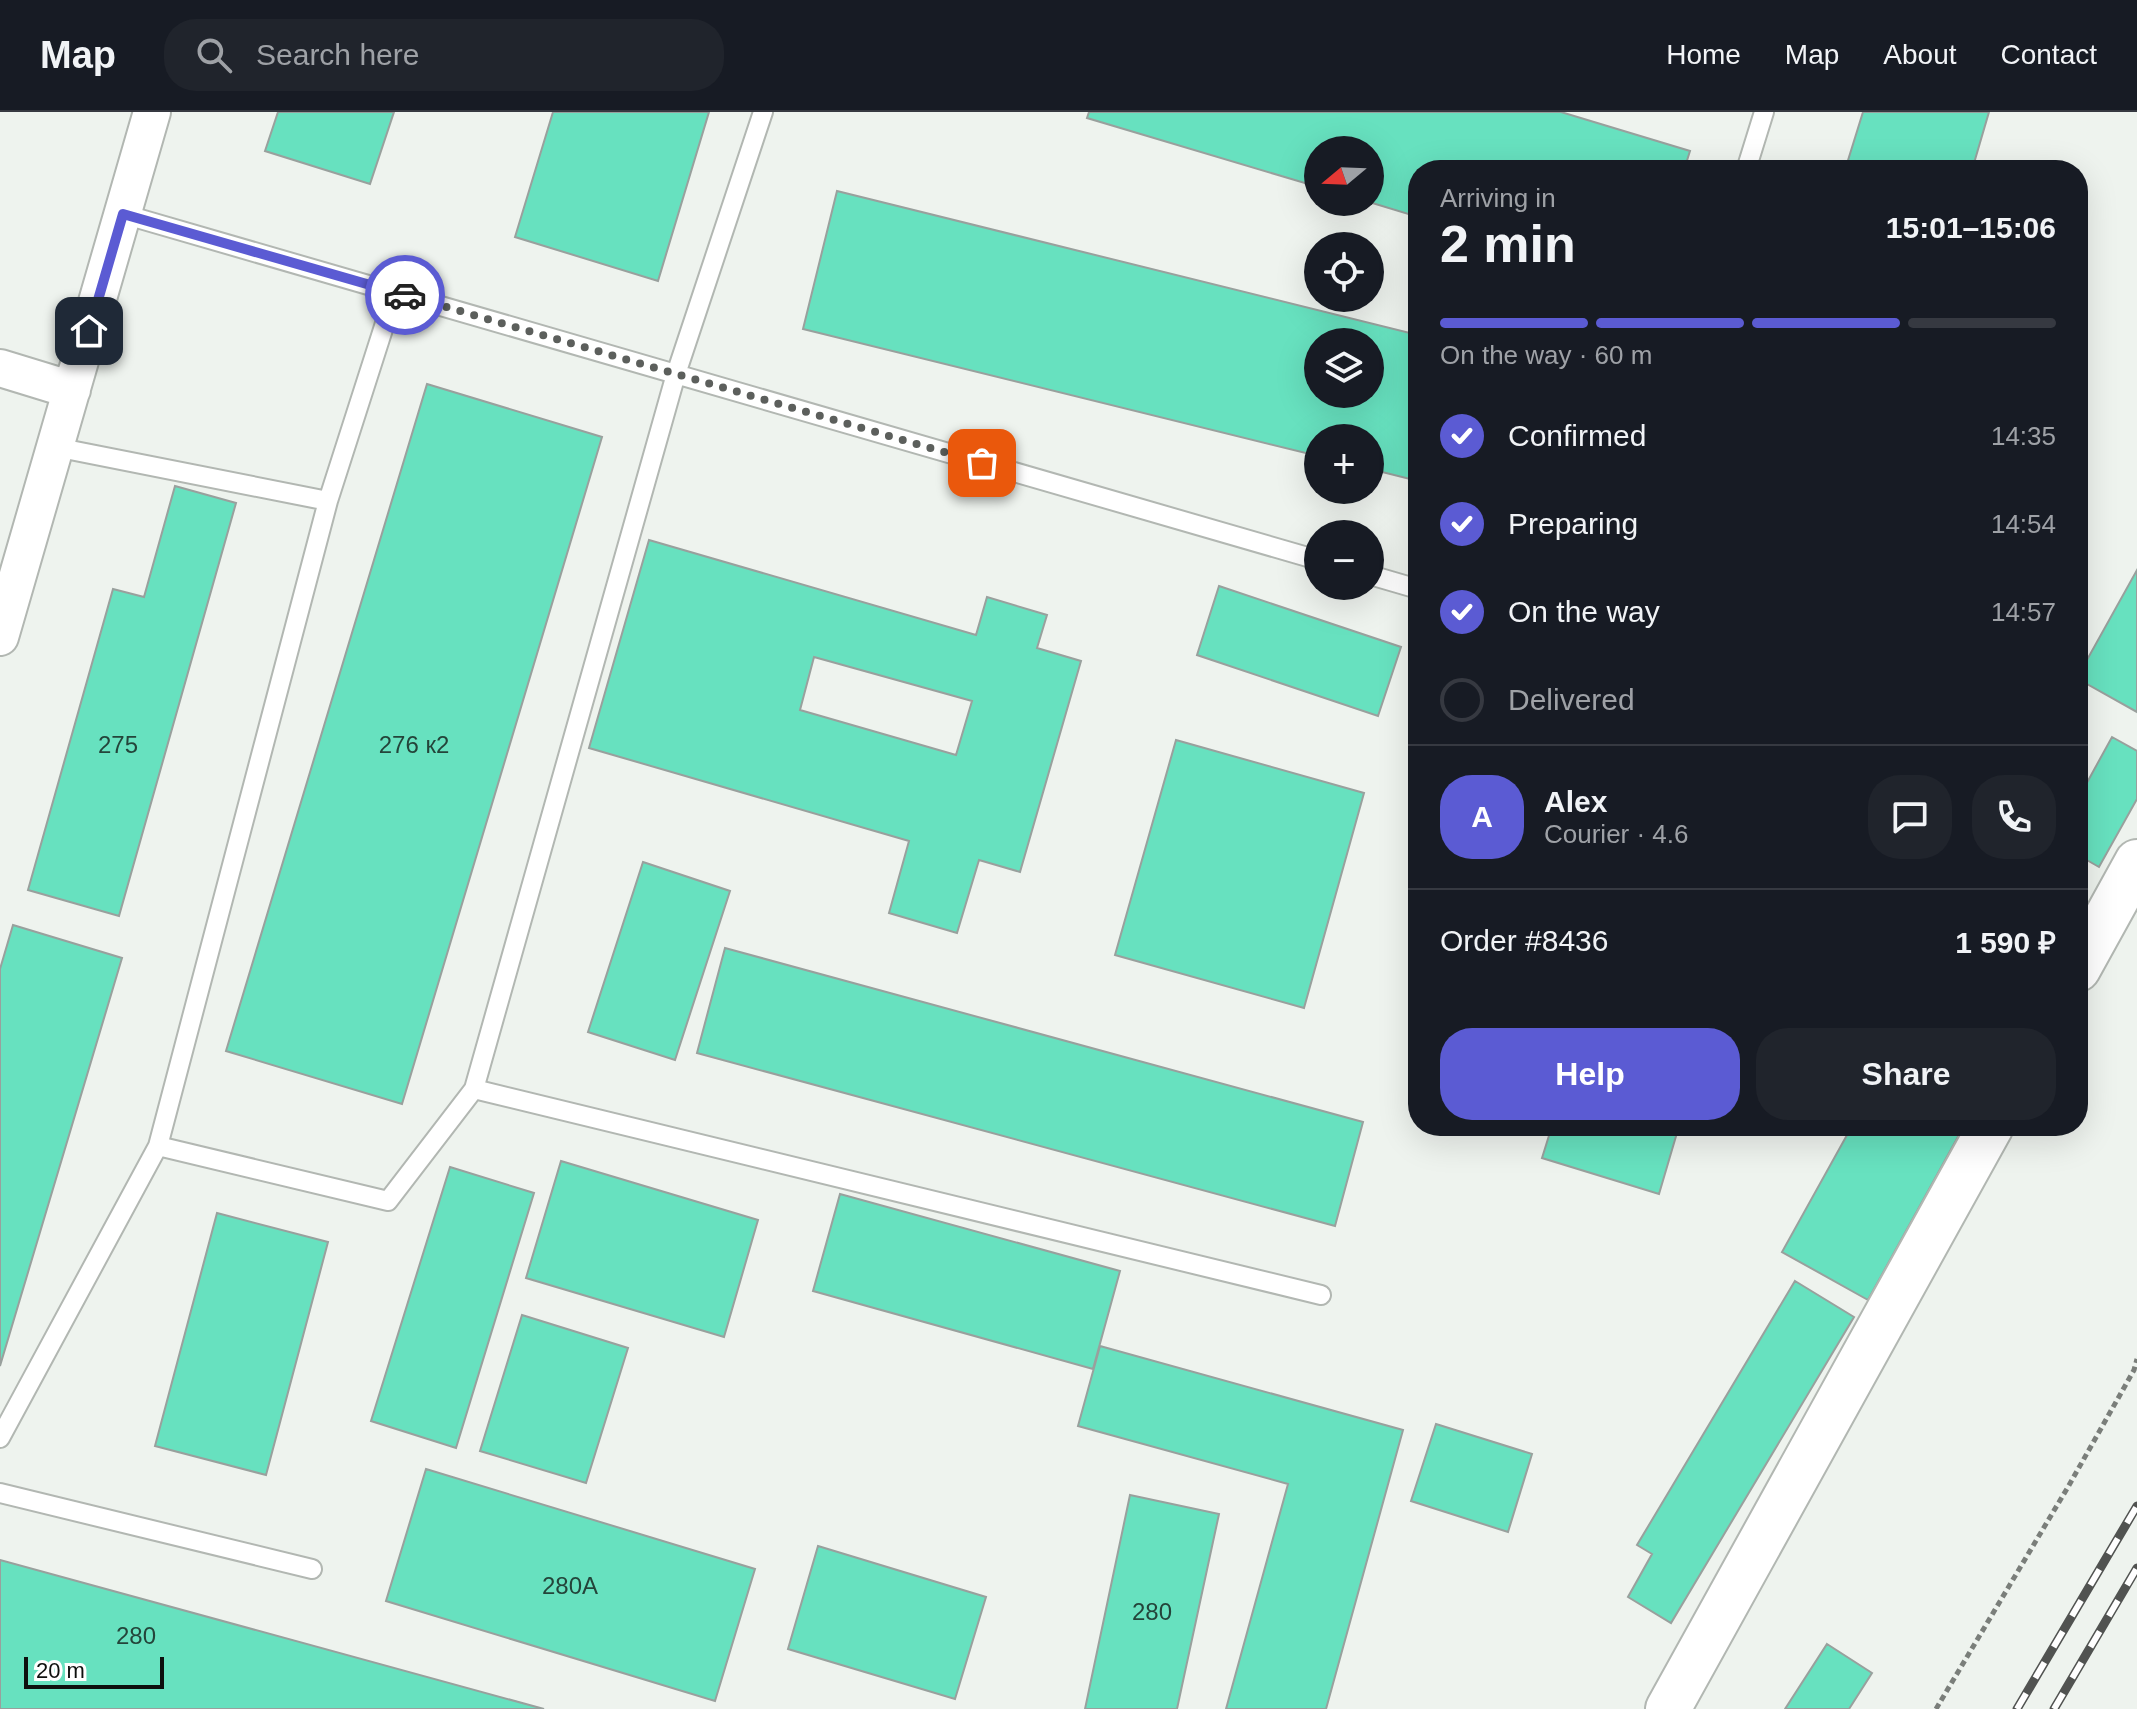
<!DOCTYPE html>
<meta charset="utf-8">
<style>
body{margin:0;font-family:Helvetica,sans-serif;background:#20242c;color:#f1f3f6;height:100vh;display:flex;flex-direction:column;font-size:30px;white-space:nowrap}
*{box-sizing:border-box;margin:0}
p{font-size:26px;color:#9ea1a6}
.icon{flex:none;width:44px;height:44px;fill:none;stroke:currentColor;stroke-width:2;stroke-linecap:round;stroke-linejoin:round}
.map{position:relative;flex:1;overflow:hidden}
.drawer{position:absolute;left:1408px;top:48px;width:680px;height:976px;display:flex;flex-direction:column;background:#171b24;border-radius:32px;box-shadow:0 8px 32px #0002}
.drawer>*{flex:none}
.needle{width:52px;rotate:251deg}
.buttons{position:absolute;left:1304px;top:24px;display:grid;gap:16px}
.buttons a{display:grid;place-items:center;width:80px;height:80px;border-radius:50%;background:#171b24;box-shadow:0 8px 32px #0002;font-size:40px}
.scale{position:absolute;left:24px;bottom:20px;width:140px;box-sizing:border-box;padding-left:8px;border:4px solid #0e100e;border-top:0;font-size:22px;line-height:28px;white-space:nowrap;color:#0e100e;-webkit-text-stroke:6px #fff;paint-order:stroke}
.pin{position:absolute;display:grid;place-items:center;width:68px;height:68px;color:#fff;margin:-34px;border-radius:16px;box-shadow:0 4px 12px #0006}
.courier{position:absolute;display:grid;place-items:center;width:80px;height:80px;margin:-40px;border:6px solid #5b5bd3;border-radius:50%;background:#fff;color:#222;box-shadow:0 2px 10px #0007}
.summary em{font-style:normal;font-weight:600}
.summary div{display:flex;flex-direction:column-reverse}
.summary{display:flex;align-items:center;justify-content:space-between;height:136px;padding:0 32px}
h1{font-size:52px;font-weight:600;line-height:60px}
.bar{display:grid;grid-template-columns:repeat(4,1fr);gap:12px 8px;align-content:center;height:96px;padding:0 32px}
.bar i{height:10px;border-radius:6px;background:#363941}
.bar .active{background:#5b5bd3}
.bar p{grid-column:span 4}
.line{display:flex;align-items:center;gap:20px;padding:0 32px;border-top:2px solid #363941}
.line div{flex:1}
.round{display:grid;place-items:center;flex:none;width:84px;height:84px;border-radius:32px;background:#20242c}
ol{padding:0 32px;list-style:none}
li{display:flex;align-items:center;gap:24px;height:88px}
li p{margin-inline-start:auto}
li .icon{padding:8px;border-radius:50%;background:#5b5bd3;color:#fff;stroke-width:4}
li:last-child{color:#9ea1a6}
li i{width:44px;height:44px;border:4px solid #363941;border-radius:50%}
.cta{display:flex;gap:16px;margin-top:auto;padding:16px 32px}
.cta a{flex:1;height:92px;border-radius:32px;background:#5b5bd3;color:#fff;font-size:32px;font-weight:600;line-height:92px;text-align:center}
.cta a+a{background:#20242c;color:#f1f3f6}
header{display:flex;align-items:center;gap:48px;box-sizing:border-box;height:112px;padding:0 40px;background:#171b24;border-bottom:2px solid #363941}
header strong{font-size:38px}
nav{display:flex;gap:44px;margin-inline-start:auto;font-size:28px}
.search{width:560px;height:72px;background:#20242c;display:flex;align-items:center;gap:20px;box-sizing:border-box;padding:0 28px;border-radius:32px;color:#9ea1a6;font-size:30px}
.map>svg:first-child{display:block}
.building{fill:#67e1bf;stroke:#99a09d;stroke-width:2;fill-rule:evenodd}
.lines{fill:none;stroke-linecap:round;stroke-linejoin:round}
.lane-casing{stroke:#b2b7b2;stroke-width:22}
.street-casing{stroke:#b2b7b2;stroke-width:40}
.secondary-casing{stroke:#b2b7b2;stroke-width:48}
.path{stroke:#7a7e7a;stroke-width:5;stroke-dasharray:6 4;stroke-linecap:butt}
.lane{stroke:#fff;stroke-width:18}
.street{stroke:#fff;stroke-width:36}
.secondary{stroke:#fff;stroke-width:44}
.rail-casing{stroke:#515351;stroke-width:9}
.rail{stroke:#fff;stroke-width:6;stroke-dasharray:18;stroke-linecap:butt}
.done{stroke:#5c5f5c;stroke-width:8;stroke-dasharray:0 14.4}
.route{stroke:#5b5bd3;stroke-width:10}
.labels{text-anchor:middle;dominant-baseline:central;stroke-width:8;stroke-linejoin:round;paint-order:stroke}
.number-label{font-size:24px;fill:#24443a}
</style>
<header>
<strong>Map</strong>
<div class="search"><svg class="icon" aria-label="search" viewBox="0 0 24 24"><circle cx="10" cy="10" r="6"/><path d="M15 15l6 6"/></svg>Search here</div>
<nav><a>Home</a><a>Map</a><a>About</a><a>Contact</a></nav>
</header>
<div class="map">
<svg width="2137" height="1597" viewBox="0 0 2137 1597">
<rect width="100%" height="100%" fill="#eef3ee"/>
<path class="building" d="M 278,0 L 394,0 L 370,72 L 265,39 Z
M 553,0 L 709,0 L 658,169 L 515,125 Z
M 1089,0 L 1561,0 L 1690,39 L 1684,58 L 1418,58 L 1418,105 L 1369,90 L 1370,38 L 1318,38 L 1318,75 L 1087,6 Z
M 1863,0 L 1989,0 L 1972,58 L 1845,58 Z
M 837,79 L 1418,223 L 1418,369 L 1370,357 L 1370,326 L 1318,326 L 1318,344 L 803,217 ZM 1318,230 L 1370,230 L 1370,282 L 1318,282 Z
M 427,272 L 602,325 L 402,992 L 226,939 Z
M 175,374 L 236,391 L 119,804 L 28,778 L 113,477 L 144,485 Z
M 649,428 L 976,523 L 987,485 L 1047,503 L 1037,536 L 1081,549 L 1020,760 L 979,748 L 957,821 L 889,801 L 909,729 L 589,636 ZM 814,545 L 972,589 L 956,643 L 800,598 Z
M 2137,458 L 2137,600 L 2078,567 L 2078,564 Z
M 1219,474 L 1401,535 L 1378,604 L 1197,543 Z
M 2112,625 L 2137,639 L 2137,687 L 2099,755 L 2078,743 L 2078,687 Z
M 1176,628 L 1364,681 L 1304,896 L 1115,843 Z
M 643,750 L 730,779 L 675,948 L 588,920 Z
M 13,813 L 122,846 L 0,1254 L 0,857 Z
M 725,836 L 1363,1010 L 1335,1114 L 697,941 Z
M 1552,1014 L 1679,1014 L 1659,1082 L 1542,1046 Z
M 1852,1014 L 1964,1014 L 1868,1188 L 1782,1140 Z
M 561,1049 L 758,1108 L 724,1225 L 526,1166 Z
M 450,1055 L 534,1081 L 456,1336 L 371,1309 Z
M 840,1082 L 1120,1159 L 1093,1257 L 813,1179 Z
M 217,1101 L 328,1130 L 266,1363 L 155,1334 Z
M 1795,1169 L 1854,1205 L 1671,1511 L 1628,1485 L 1652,1442 L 1637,1433 Z
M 522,1203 L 628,1236 L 586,1371 L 480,1339 Z
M 1100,1234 L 1403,1318 L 1326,1597 L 1226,1597 L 1288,1372 L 1078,1314 Z
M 1436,1312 L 1532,1342 L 1508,1420 L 1411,1389 Z
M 426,1357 L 755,1457 L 715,1589 L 386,1489 Z
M 1130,1383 L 1219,1402 L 1177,1597 L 1085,1597 Z
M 818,1434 L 986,1485 L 955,1587 L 788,1537 Z
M 0,1448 L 544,1597 L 0,1597 Z
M 1827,1532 L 1872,1561 L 1849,1597 L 1785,1597 Z"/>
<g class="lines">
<defs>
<path id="lane" d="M 763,0 L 676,262 L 474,977 L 1321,1183
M 1746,58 L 1764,0
M 123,102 L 1318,448
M 55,335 L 328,389 L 158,1034 L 388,1089 L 474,977
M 328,389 L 395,180
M 1370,463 L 1418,477
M 0,1326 L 158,1034
M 0,1381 L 312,1457"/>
<path id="street" d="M 0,256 L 72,278
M 0,525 L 152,0"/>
<path id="secondary" d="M 2078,857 L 2137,750
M 1668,1597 L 1991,1014"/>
</defs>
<use href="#lane" class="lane-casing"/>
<use href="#street" class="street-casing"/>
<use href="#secondary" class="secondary-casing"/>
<path class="path" d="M 1936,1597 L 2068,1375 L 2134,1258 L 2137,1247"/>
<use href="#lane" class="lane"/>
<use href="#street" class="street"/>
<use href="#secondary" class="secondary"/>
<defs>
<path id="rail" d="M 2017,1597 L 2137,1394
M 2054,1597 L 2137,1456"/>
</defs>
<use href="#rail" class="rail-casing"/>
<use href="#rail" class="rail"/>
</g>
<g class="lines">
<path class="done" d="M 405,183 L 982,351"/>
<path class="route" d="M 89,219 L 123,102 L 405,183"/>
</g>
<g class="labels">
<g class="number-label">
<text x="118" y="632">275</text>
<text x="414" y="632">276 к2</text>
<text x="570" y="1473">280А</text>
<text x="1152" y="1499">280</text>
<text x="136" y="1523">280</text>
</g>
</g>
</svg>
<div class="buttons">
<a><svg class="needle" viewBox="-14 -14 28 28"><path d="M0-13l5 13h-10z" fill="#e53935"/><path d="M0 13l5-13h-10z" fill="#9ea1a6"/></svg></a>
<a><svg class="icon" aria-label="locate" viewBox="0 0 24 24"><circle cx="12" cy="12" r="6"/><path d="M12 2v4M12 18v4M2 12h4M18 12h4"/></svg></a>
<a><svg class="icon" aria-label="layers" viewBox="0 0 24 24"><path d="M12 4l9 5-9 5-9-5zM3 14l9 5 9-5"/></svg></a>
<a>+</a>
<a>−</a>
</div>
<div class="scale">20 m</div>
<div class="pin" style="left:982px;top:351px;background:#ea580c"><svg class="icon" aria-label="bag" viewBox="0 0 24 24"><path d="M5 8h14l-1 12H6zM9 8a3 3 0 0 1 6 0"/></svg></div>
<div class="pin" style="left:89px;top:219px;background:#1f2937"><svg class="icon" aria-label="home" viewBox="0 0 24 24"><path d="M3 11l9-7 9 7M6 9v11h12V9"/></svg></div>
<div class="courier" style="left:405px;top:183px"><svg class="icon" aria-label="car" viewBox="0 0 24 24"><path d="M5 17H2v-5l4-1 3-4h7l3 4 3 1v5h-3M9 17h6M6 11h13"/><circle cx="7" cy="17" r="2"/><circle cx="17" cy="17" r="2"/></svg></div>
<section class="drawer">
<div class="summary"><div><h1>2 min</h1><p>Arriving in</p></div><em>15:01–15:06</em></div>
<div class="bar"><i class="active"></i><i class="active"></i><i class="active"></i><i></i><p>On the way · 60 m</p></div>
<ol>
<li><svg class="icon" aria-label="check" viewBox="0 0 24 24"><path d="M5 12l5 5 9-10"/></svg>Confirmed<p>14:35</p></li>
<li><svg class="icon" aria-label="check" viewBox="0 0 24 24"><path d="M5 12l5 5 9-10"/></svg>Preparing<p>14:54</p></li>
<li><svg class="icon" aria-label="check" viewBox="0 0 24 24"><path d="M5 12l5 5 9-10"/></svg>On the way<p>14:57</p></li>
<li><i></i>Delivered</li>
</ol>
<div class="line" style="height:144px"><b class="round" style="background:#5b5bd3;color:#fff">A</b><div><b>Alex</b><p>Courier · 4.6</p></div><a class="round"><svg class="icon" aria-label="chat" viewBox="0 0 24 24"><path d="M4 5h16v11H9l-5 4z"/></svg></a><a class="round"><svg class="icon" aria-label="phone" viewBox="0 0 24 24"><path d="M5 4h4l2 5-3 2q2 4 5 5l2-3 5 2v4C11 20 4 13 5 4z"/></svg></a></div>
<div class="line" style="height:104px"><div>Order #8436</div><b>1 590 ₽</b></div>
<div class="cta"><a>Help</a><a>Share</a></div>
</section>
</div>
